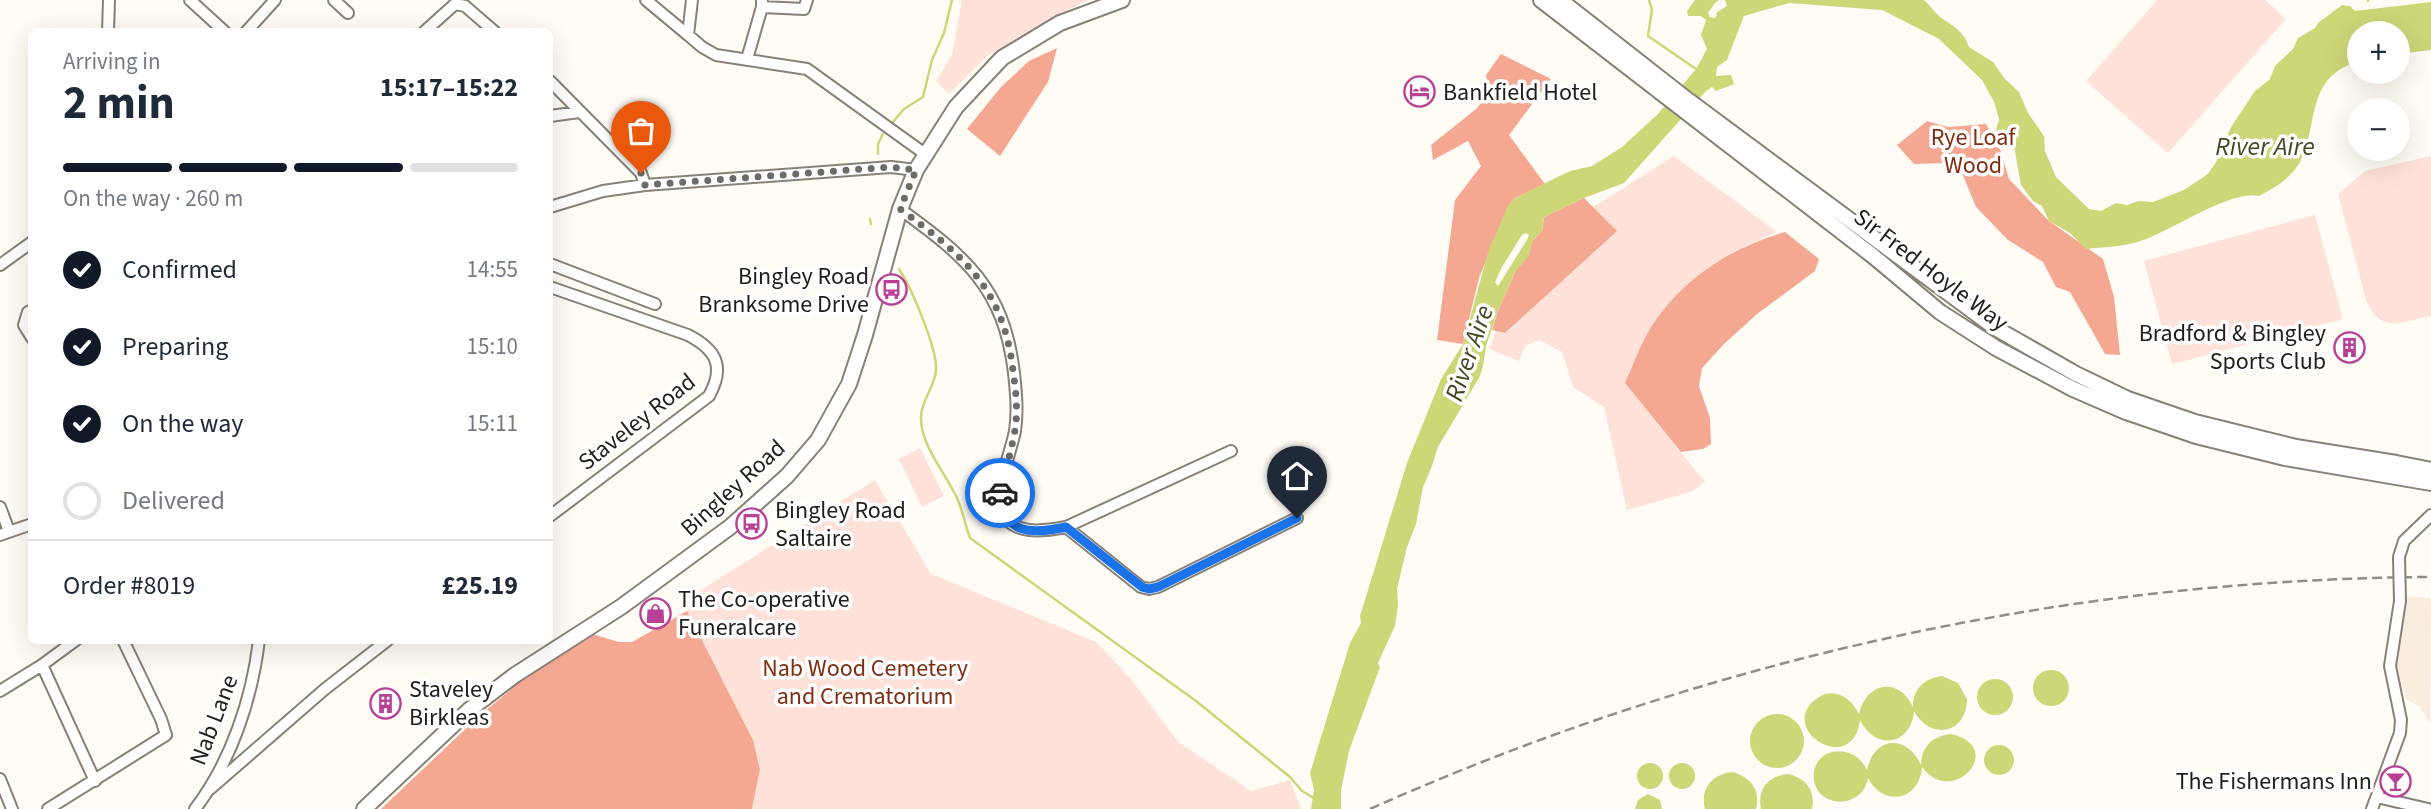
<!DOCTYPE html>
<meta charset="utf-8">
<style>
body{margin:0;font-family:"Source Sans 3",sans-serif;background:#f2f2f3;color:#1f2937;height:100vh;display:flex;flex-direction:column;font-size:26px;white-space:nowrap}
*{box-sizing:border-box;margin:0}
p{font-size:23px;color:#747a83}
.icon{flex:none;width:38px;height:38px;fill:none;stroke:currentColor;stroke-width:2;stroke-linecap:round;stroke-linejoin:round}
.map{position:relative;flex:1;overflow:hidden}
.drawer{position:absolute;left:28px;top:28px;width:525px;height:616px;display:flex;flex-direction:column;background:#fff;border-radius:10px;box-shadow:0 7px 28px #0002}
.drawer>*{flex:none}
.controls{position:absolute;left:2347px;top:21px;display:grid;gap:14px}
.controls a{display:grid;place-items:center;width:63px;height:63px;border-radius:50%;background:#fff;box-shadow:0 7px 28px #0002;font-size:35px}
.pin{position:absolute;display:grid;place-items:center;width:60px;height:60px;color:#fff;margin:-72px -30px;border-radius:50% 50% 50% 0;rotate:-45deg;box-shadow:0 0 7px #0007}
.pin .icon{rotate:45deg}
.courier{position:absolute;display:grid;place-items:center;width:70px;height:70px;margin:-35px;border:5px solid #1a73e8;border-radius:50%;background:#fff;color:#222;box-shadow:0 2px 9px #0007}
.headline em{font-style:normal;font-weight:700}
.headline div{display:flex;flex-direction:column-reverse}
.headline{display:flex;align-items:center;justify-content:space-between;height:119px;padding:0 35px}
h1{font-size:46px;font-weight:700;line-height:52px}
.bar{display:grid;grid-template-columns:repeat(4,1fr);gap:10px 7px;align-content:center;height:84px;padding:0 35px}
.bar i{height:9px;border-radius:5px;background:#e0e1e3}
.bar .current{background:#111827}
.bar p{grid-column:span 4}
.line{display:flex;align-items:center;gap:18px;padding:0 35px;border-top:2px solid #e0e1e3}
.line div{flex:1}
ol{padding:0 35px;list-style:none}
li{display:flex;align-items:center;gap:21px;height:77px}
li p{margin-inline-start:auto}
li .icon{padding:7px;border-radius:50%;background:#111827;color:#fff;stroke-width:4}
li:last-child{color:#747a83}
li i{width:38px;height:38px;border:4px solid #e0e1e3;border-radius:50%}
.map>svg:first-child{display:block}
.built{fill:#f9eede}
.green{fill:#fee1d8}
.forest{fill:#f4a891}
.water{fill:#cdd778;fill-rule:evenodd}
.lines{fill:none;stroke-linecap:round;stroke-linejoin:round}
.stream{stroke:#cdd778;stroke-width:2.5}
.minor-casing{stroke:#878178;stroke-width:14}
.highway-casing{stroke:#878178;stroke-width:18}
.minor{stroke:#fff;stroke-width:10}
.highway{stroke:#fff;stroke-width:14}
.rail{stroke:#908d88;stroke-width:2.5;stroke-dasharray:10 5;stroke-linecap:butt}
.minor-bridge-casing{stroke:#878178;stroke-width:14;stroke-linecap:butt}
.minor-bridge{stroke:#fff;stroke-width:10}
.done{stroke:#6e6b67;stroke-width:7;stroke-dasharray:0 12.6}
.route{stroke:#1a73e8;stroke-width:9}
.labels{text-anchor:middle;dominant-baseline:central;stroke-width:7;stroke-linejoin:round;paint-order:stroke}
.poi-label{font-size:24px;fill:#201e1a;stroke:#fff;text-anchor:start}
.park-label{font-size:24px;fill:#802e13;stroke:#fff}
.street-label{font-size:24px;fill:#201e1a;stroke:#fff}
.water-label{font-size:26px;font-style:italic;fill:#444820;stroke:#fff}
</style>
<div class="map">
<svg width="2431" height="809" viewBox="0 0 2431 809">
<rect width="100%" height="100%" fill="#fffbf5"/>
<path class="built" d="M 2405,597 L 2431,598 L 2430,723 L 2420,707 L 2406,699 L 2397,666 Z"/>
<path class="green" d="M 962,0 L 1088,0 L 1053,17 L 987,56 L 949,94 L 936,81 L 952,55 Z
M 2157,0 L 2265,0 L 2286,19 L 2168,153 L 2086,81 Z
M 1674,156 L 1777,232 L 1744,246 L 1625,383 L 1705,482 L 1693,491 L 1627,510 L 1604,407 L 1573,387 L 1562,352 L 1539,340 L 1525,346 L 1519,361 L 1489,349 L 1496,331 L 1505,333 L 1616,231 L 1593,207 Z
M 2431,156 L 2431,316 C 2400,322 2382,335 2366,300 L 2338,194 L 2365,171 Z
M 2315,215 L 2343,319 L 2172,364 L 2144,261 Z
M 920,448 L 944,496 L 922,507 L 899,459 Z
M 875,480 L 931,574 L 1096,642 L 1131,679 L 1178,742 L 1251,791 L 1290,780 L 1301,809 L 752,809 L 760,769 L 753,740 L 682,602 Z"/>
<path class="forest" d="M 1057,48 L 1048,82 L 1000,156 L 967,129 L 1001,87 L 1029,61 Z
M 1501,54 L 1551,79 L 1509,135 L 1545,184 L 1515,198 L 1509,205 L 1479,278 L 1463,344 L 1437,340 L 1455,200 L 1481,166 L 1468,141 L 1433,160 L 1431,145 L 1476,109 L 1489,94 L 1486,75 Z
M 1927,121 L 1948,127 L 1986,124 L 2000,149 L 2009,179 L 2049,221 L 2103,259 L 2114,297 L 2120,355 L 2105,354 L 2070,292 L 2056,287 L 2043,262 L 2008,240 L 1976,207 L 1962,173 L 1947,163 L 1914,164 L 1897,145 Z
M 1584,198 L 1617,231 L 1505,333 L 1492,330 L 1498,311 L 1515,272 L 1533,240 L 1542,231 L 1544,217 Z
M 1785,232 L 1819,259 L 1815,271 L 1757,314 L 1724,344 L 1702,368 L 1699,386 L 1710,418 L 1711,444 L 1703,449 L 1681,452 L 1625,383 C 1632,368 1637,353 1645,338 C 1672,286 1729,247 1785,232 Z
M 687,611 L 753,740 L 760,769 L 752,809 L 381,809 L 478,717 L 521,681 L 592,634 L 619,642 L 632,642 Z"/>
<path class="water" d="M 1695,0 L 1719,0 L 1715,3 L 1708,13 L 1710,17 L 1714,18 L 1717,16 L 1716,13 L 1727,6 L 1725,0 L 1924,0 C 1930,5 1934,12 1940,17 C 1953,26 1964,31 1969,47 L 1993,62 L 2005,79 L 2019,92 L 2028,113 L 2044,136 L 2045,151 L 2056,177 L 2089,209 L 2101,211 L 2116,203 L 2127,205 L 2139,201 L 2153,202 L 2184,190 L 2208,174 L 2216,162 L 2231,127 L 2255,91 L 2270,79 L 2275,66 L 2293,49 L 2298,38 L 2315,28 L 2318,23 L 2342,5 L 2350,6 L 2355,11 L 2431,2 L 2431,50 L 2398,54 L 2398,33 L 2359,33 L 2359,61 C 2304,78 2320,122 2300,162 C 2291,178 2275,188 2259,196 C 2231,189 2170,232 2140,241 C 2123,247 2103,247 2086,249 L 2070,233 L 2049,221 L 2042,206 L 2033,201 L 2021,185 L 2013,141 L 2003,141 L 1996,130 L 1999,119 L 1994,102 L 1982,80 L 1939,39 L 1882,10 L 1789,3 L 1744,16 L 1727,60 L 1717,67 L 1716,76 L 1731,75 L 1734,84 L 1716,91 L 1712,87 L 1706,91 L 1624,183 L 1584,198 L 1544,217 L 1542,231 L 1533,240 L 1529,256 L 1515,272 L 1498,311 L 1486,346 L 1483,366 L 1480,376 L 1438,447 L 1432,466 L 1423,487 L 1416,524 L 1407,547 L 1397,589 L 1398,605 L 1395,626 L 1378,663 L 1380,667 L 1349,751 L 1341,790 L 1341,809 L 1311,809 L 1314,790 L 1310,773 L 1350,643 L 1361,623 L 1360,616 L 1407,463 L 1441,379 L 1463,344 L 1489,249 L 1509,204 L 1515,198 L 1570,171 L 1592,166 L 1622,147 L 1658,114 L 1696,69 L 1707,49 L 1701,35 L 1706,20 L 1701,16 L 1688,16 L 1687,11 ZM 1526,233 L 1529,235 L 1527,240 L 1498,286 L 1495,282 L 1502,267 L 1522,235 Z
M2033 688a18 18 0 1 1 36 0a18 18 0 1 1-36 0Z
M 1942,676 L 1958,683 L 1967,699 C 1967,734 1930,741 1914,711 C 1911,746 1875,751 1860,720 C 1853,778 1776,729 1816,699 C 1833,686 1851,697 1859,714 C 1866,682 1899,676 1913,707 C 1913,689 1924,678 1942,676 Z
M1977 697a18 18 0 1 1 36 0a18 18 0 1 1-36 0Z
M1750 741a27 27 0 1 1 54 0a27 27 0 1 1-54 0Z
M 1951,734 C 2008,747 1952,809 1922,767 C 1919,802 1883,807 1868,778 C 1863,809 1819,809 1814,781 C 1809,748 1853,740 1867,770 C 1874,736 1907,734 1921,765 C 1922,746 1932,736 1951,734 Z
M1984 760a15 15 0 1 1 30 0a15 15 0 1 1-30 0Z
M1669 776a13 13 0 1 1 26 0a13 13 0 1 1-26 0Z
M1637 776a13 13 0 1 1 26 0a13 13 0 1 1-26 0Z
M 1732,772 C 1751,777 1761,790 1756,809 L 1705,809 C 1700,789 1712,774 1732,772 Z
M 1788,774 C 1806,778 1816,791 1812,809 L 1761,809 C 1757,789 1768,776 1788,774 Z
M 1648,794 L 1660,800 L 1662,809 L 1635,809 L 1638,800 Z"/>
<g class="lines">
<path class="stream" d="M 1649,0 L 1652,10 L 1648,36 L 1696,69
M 2368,1 L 2368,0
M 893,122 L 904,109 L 923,97 L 932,60 L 944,33 L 952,0
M 878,154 L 878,144 L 883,134
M 870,219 L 871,224
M 899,269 C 911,287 937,348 936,369 C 936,386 920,401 921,420 C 922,447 946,474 957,498 C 963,511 965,525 970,538 L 1196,701 L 1290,777 L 1302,791 L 1314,798"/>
<defs>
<path id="minor" d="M 190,0 L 225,32
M 334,0 L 348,13
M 646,0 L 688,35
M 692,0 L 688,35 L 702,47 L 716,55 L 807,69 L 925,154
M 762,7 L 804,9 L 807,0
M 108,32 L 109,0
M 246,32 L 275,0
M 424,32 L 455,4 L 465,6 L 495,32
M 747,59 L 762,7 L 762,0
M 550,81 L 641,173 L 645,185
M 550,116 L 579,112
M 550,207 L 603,191 L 645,185 L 891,167 L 916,170
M 900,209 C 966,257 1004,288 1014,373 C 1016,392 1018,412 1015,431 C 1011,452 995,490 1001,509 C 1010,537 1045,531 1066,527 L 1141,587 L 1149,589 L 1158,587 L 1297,518
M 550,264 L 655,304
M 0,265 L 32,242
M 550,287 L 688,335 C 717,350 725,367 709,396 L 550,516
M 32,310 L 28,312 L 24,325 L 32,338
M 0,507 L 9,531
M 1066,527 L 1231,451
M 0,535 L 32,524
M 2399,557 L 2404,541 L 2431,515
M 42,665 L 95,781
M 0,691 L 42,665 L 76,640
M 0,779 L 12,809
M 210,789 L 325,689 L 388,640
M 2377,797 L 2428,809
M 48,809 L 166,735 L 161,719 L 123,640
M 195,809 C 231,762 252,699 259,640
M 2372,809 L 2400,733 L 2401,720 L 2390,666 L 2400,601"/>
<path id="highway" d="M 1541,0 L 1873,256 L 1940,312 L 1996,348 L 2073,389 L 2126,412 L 2196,436 L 2285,458 L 2431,483
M 1560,0 L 1689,101 L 1997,329 L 2076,374 L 2128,399 L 2195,422 L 2296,447 L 2396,463 L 2431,470
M 364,809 L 469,710 L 515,675 L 621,607 L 730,527 L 787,476 L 818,440 L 849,384 L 865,335 L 900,209 L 916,170 L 956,107 L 1002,58 L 1060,23 L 1122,0"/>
</defs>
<use href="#minor" class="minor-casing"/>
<use href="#highway" class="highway-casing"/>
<use href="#minor" class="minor"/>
<use href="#highway" class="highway"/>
<path class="rail" d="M 1370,809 C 1704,660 2066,579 2431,577"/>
<defs>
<path id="minor-bridge" d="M 2399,557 L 2400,601"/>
</defs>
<use href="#minor-bridge" class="minor-bridge-casing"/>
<use href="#minor-bridge" class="minor-bridge"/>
</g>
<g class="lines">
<path class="done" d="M 641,173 L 645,185 L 891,167 L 916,170 L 900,209 C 963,255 1004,289 1013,371 C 1016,391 1018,411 1015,430 C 1011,452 1005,473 1000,493"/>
<path class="route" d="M 1000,493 C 1004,536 1032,534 1066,527 L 1142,587 L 1149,589 L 1158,587 L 1297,518"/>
</g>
<defs>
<symbol id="hotel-ring" viewBox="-11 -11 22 22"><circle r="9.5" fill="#fff" stroke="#b84196" stroke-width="1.5"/><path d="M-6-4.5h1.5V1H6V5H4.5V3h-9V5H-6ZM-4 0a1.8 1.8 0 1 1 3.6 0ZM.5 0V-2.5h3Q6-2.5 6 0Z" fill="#b84196"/></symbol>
<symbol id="bus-ring" viewBox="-11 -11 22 22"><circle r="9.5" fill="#fff" stroke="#b84196" stroke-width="1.5"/><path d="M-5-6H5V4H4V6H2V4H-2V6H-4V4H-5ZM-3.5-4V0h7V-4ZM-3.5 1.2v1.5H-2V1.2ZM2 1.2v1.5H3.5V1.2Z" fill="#b84196"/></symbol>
<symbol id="building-ring" viewBox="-11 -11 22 22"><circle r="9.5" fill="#fff" stroke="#b84196" stroke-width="1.5"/><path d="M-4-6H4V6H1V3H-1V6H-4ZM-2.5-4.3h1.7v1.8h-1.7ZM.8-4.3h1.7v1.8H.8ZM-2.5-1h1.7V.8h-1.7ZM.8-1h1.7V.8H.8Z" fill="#b84196"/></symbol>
<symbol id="shop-ring" viewBox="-11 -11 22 22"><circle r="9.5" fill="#fff" stroke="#b84196" stroke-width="1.5"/><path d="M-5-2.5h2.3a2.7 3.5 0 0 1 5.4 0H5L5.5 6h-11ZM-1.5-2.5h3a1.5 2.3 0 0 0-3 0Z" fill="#b84196"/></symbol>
<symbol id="bar-ring" viewBox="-11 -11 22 22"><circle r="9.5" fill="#fff" stroke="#b84196" stroke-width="1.5"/><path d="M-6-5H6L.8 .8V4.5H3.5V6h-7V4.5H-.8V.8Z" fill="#b84196"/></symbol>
</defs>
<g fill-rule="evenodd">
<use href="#hotel-ring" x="1402" y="74" width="35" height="35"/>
<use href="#bus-ring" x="874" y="272" width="35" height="35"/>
<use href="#building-ring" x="2332" y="330" width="35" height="35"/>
<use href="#bus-ring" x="734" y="506" width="35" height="35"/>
<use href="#shop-ring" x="638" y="596" width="35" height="35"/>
<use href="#building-ring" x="368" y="686" width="35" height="35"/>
<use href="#bar-ring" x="2378" y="764" width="35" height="35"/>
</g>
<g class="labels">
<g class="poi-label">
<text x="1443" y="92">Bankfield Hotel</text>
<text x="869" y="276" text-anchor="end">Bingley Road<tspan x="869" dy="28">Branksome Drive</tspan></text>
<text x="2326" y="333" text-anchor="end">Bradford &amp; Bingley<tspan x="2326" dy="28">Sports Club</tspan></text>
<text x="775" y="510">Bingley Road<tspan x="775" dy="28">Saltaire</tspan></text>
<text x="678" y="599">The Co-operative<tspan x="678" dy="28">Funeralcare</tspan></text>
<text x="409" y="689">Staveley<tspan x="409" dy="28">Birkleas</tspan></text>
<text x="2372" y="781" text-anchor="end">The Fishermans Inn</text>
</g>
<g class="park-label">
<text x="1973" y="137">Rye Loaf<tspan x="1973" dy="28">Wood</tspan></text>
<text x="865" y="668">Nab Wood Cemetery<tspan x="865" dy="28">and Crematorium</tspan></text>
</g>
<g class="street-label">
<text transform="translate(1931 270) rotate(37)">Sir Fred Hoyle Way</text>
<text transform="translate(637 422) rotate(-38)">Staveley Road</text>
<text transform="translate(733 488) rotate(-42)">Bingley Road</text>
<text transform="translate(214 720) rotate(-69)">Nab Lane</text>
</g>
<g class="water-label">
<text x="2265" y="146">River Aire</text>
<text transform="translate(1469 353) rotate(-71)">River Aire</text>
</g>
</g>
</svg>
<div class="controls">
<a>+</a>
<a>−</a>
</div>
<div class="pin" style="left:641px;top:173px;background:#ea580c"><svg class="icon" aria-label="bag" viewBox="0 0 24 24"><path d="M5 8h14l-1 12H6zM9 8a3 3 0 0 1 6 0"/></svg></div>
<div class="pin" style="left:1297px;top:518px;background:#1f2937"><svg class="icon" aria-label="home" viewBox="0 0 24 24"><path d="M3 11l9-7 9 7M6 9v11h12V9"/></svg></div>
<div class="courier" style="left:1000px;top:493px"><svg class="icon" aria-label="car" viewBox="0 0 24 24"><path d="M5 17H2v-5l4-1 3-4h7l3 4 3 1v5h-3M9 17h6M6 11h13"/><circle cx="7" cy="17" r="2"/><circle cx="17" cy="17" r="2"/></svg></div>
<section class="drawer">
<div class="headline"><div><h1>2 min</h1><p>Arriving in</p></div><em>15:17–15:22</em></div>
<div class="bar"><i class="current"></i><i class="current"></i><i class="current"></i><i></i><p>On the way · 260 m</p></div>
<ol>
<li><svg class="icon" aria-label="check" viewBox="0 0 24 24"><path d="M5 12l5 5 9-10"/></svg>Confirmed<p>14:55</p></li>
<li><svg class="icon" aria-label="check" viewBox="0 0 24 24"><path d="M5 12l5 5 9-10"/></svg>Preparing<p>15:10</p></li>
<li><svg class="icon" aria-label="check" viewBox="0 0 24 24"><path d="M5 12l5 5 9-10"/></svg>On the way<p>15:11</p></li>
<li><i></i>Delivered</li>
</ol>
<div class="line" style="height:91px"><div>Order #8019</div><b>£25.19</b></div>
</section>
</div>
